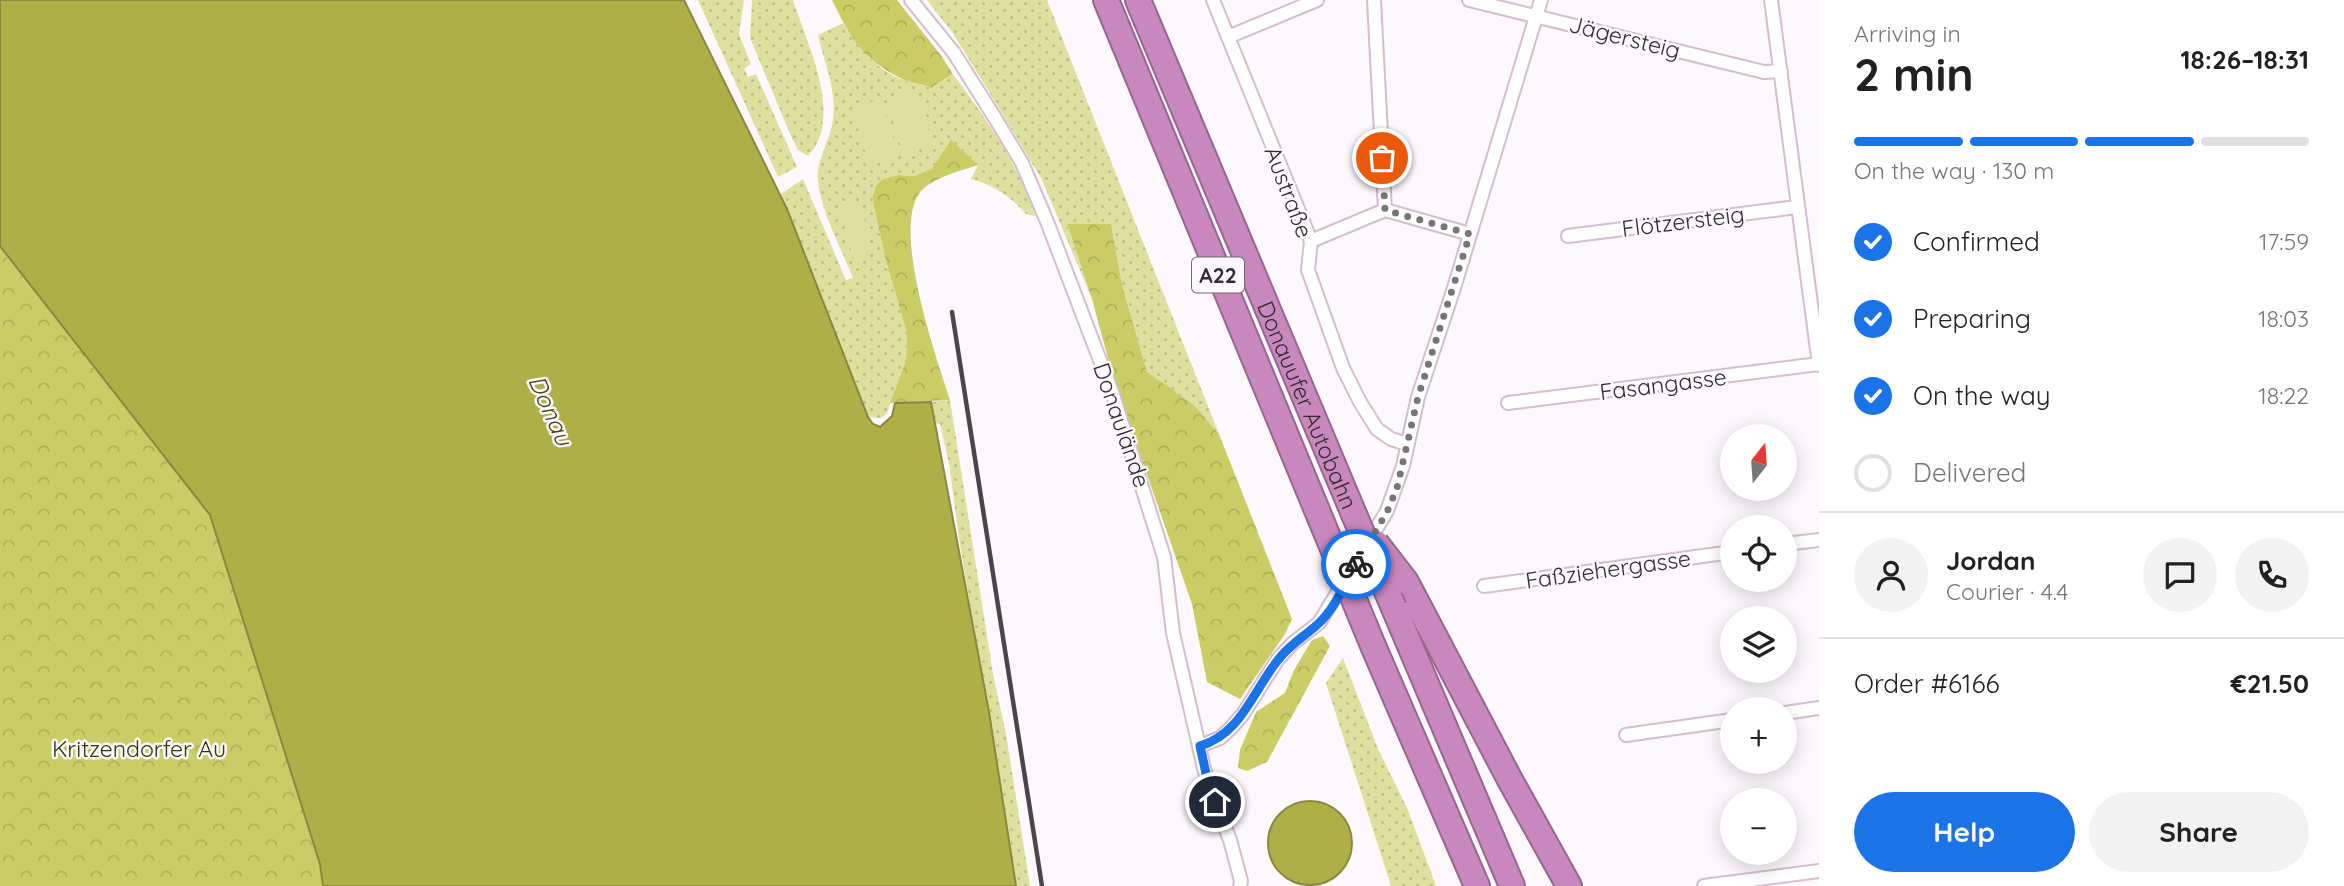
<!DOCTYPE html>
<meta charset="utf-8">
<style>
body{margin:0;font-family:Quicksand,sans-serif;background:#f2f2f2;color:#202124;height:100vh;display:flex;flex-direction:column;font-size:26px;white-space:nowrap}
*{box-sizing:border-box;margin:0}
p{font-size:23px;color:#757577}
.icon{flex:none;width:38px;height:38px;fill:none;stroke:currentColor;stroke-width:2;stroke-linecap:round;stroke-linejoin:round}
.map{position:relative;flex:1;overflow:hidden}
.drawer{display:flex;flex-direction:column;background:#fff;width:525px}
.drawer>*{flex:none}
.needle{width:46px;rotate:17deg}
.tools{position:absolute;left:1720px;top:424px;display:grid;gap:14px}
.tools a{display:grid;place-items:center;width:77px;height:77px;border-radius:50%;background:#fff;box-shadow:0 4px 18px #0003;font-size:35px}
.pin{position:absolute;display:grid;place-items:center;width:60px;height:60px;color:#fff;margin:-30px;border:4px solid #fff;border-radius:50%;box-shadow:0 2px 7px #0007}
.courier{position:absolute;display:grid;place-items:center;width:70px;height:70px;margin:-35px;border:5px solid #1a73e8;border-radius:50%;background:#fff;color:#222;box-shadow:0 2px 9px #0007}
.overview em{font-style:normal;font-weight:700}
.overview div{display:flex;flex-direction:column-reverse}
.overview{display:flex;align-items:center;justify-content:space-between;height:119px;padding:0 35px}
h1{font-size:46px;font-weight:700;line-height:52px}
.bar{display:grid;grid-template-columns:repeat(4,1fr);gap:10px 7px;align-content:center;height:84px;padding:0 35px}
.bar i{height:9px;border-radius:5px;background:#e0e0e0}
.bar .active{background:#1a73e8}
.bar p{grid-column:span 4}
.line{display:flex;align-items:center;gap:18px;padding:0 35px;border-top:2px solid #e0e0e0}
.line div{flex:1}
.round{display:grid;place-items:center;flex:none;width:74px;height:74px;border-radius:37px;background:#f2f2f2}
ol{padding:0 35px;list-style:none}
li{display:flex;align-items:center;gap:21px;height:77px}
li p{margin-inline-start:auto}
li .icon{padding:7px;border-radius:50%;background:#1a73e8;color:#fff;stroke-width:4}
li:last-child{color:#757577}
li i{width:38px;height:38px;border:4px solid #e0e0e0;border-radius:50%}
.action{display:flex;gap:14px;margin-top:auto;padding:14px 35px}
.action a{flex:1;height:80px;border-radius:42px;background:#1a73e8;color:#fff;font-size:28px;font-weight:700;line-height:80px;text-align:center}
.action a+a{background:#f2f2f2;color:#202124}
main{display:flex;flex:1;min-height:0}
.map>svg:first-child{display:block}
.grass{fill:url(#grass-dots)}
.forest{fill:url(#forest-crowns)}
.garden{fill:#dde09e}
.water{fill:#aeb047;stroke:#898841;stroke-width:2}
.lines{fill:none;stroke-linecap:round;stroke-linejoin:round}
.street-casing{stroke:#d5bdcf;stroke-width:16}
.highway-casing{stroke:#95678c;stroke-width:28}
.street{stroke:#fff;stroke-width:12}
.highway{stroke:#c988bd;stroke-width:24}
.rail{stroke:#4c444a;stroke-width:4.5}
.highway-bridge-casing{stroke:#95678c;stroke-width:28;stroke-linecap:butt}
.highway-bridge{stroke:#c988bd;stroke-width:24}
.done{stroke:#7a7378;stroke-width:7;stroke-dasharray:0 12.6}
.route{stroke:#1a73e8;stroke-width:9}
.labels{text-anchor:middle;dominant-baseline:central;stroke-width:5;stroke-linejoin:round;paint-order:stroke}
.shield{fill:#fdf8fb;stroke:#70686e;stroke-width:2}
.shield-label{font-size:21px;font-weight:bold;fill:#342b32}
.street-label{font-size:23px;fill:#342b32;stroke:#fdf8fb}
.park-label{font-size:23px;fill:#353608;stroke:#fdf8fb}
.water-label{font-size:24px;font-style:italic;fill:#47481d;stroke:#fdf8fb}
</style>
<main>
<div class="map">
<svg width="1819" height="886" viewBox="0 0 1819 886">
<defs>
<pattern id="grass-dots" width="8" height="8" patternUnits="userSpaceOnUse" patternTransform="scale(1.75)"><rect width="8" height="8" fill="#dde09e"/><path d="M2 2h.1M6 6h.1" fill="none" stroke="#bec089" stroke-width="1.8" stroke-linecap="round"/></pattern>
<pattern id="forest-crowns" width="20" height="18" patternUnits="userSpaceOnUse" patternTransform="scale(1.75)"><rect width="20" height="18" fill="#cacd65"/><path d="M2 6a3 3 0 1 1 6 0M12 15a3 3 0 1 1 6 0" fill="none" stroke="#aeb058"/></pattern>
</defs>
<rect width="100%" height="100%" fill="#fdf8fb"/>
<path class="grass" d="M 698,0 L 744,0 L 739,34 L 751,64 L 744,69 L 748,77 L 756,74 L 797,167 L 778,177 Z
M 752,0 L 793,0 C 806,42 845,116 808,156 L 798,150 L 791,136 L 750,38 Z
M 927,0 L 1047,0 L 1219,434 L 1194,405 L 1147,373 L 1122,285 L 1111,225 L 1067,225 L 1092,299 L 1042,180 L 980,77 L 952,32 Z
M 843,23 C 859,50 878,72 909,82 C 917,84 923,84 931,88 L 953,74 C 986,119 1018,162 1035,216 L 1026,214 C 1010,196 995,186 971,179 L 978,165 L 941,158 L 932,169 L 914,176 L 898,175 L 883,179 L 876,185 L 872,198 L 886,261 L 907,333 L 906,361 L 887,413 L 881,418 L 868,417 L 781,194 L 803,179 L 846,280 L 853,278 C 841,247 822,215 818,181 C 815,161 831,140 833,119 C 837,90 824,63 818,35 Z
M 950,400 L 993,674 L 1006,734 L 1030,886 L 1016,886 L 959,538 L 949,463 L 940,424 L 935,423 L 931,402 Z
M 1343,658 L 1378,749 L 1408,810 L 1436,886 L 1391,886 L 1326,683 Z"/>
<path class="forest" d="M 832,0 L 897,0 L 940,54 L 953,74 L 931,88 C 922,83 913,84 904,80 C 862,59 852,41 832,0 Z
M 951,140 L 978,165 C 960,171 939,176 924,188 C 887,220 937,359 950,400 L 890,403 L 906,361 L 907,333 L 886,261 L 872,198 L 876,185 L 883,179 L 898,175 L 914,176 L 932,169 Z
M 1067,224 L 1111,224 L 1122,285 L 1147,372 L 1194,405 L 1219,434 L 1292,619 L 1285,634 L 1240,699 L 1207,682 L 1192,604 L 1113,377 L 1092,299 Z
M 0,246 L 210,515 L 320,864 L 323,886 L 0,886 Z
M 1323,636 L 1330,646 L 1267,762 L 1247,771 L 1238,768 L 1240,750 L 1256,712 L 1285,693 L 1294,670 L 1312,640 Z"/>
<path class="garden" d="M 916,89 L 933,145 L 903,154 L 886,98 Z
M 881,99 L 899,155 L 869,164 L 852,108 Z
M 860,203 L 873,253 L 853,258 L 840,208 Z"/>
<path class="water" d="M 0,0 L 684,0 L 787,209 L 868,417 L 873,424 L 880,427 L 892,416 L 895,403 L 931,402 L 989,712 L 1016,886 L 323,886 L 320,864 L 210,515 L 0,246 Z
M1268 843a42 42 0 1 1 84 0a42 42 0 1 1-84 0Z"/>
<g class="lines">
<defs>
<path id="street" d="M 911,0 L 954,53 L 995,118 L 1022,163 L 1048,224 L 1112,392 L 1164,557 L 1173,633 L 1204,768 L 1209,787 L 1230,840 L 1241,881 L 1240,886
M 1213,0 L 1311,241 L 1308,270 L 1343,368 L 1360,402 L 1377,429 L 1391,439 L 1407,444
M 1374,0 L 1385,210
M 1469,0 L 1764,72 L 1781,71
M 1771,0 L 1819,365
M 1228,37 L 1317,0
M 1568,236 L 1797,207
M 1311,241 L 1385,210 L 1470,234
M 1508,403 L 1819,364
M 1785,544 L 1819,540
M 1484,586 L 1732,552
M 1785,713 L 1819,708
M 1626,735 L 1732,720
M 1200,746 L 1220,738 L 1231,728 L 1243,714 L 1278,659 L 1293,643 L 1319,623 L 1387,511 L 1403,466 L 1418,397 L 1454,288 L 1541,0
M 1704,886 L 1819,871"/>
<g id="highway">
<path d="M 1106,0 L 1333,549"/>
<path id="s1" d="M 1138,0 L 1353,512"/>
<path d="M 1406,582 L 1510,780 L 1569,886"/>
<path d="M 1394,608 L 1512,886"/>
<path d="M 1374,648 L 1477,886"/>
</g>
</defs>
<use href="#street" class="street-casing"/>
<use href="#highway" class="highway-casing"/>
<use href="#street" class="street"/>
<use href="#highway" class="highway"/>
<path class="rail" d="M 952,312 L 1042,886"/>
<defs>
<path id="highway-bridge" d="M 1353,512 L 1394,608
M 1376,543 L 1406,582
M 1333,549 L 1374,648"/>
</defs>
<use href="#highway-bridge" class="highway-bridge-casing"/>
<use href="#highway-bridge" class="highway-bridge"/>
</g>
<g class="lines">
<path class="done" d="M 1356,564 L 1387,512 L 1397,488 L 1418,397 L 1470,234 L 1385,210 L 1382,158"/>
<path class="route" d="M 1215,802 L 1209,787 L 1200,746 C 1241,734 1253,691 1278,660 C 1289,645 1305,636 1318,624 C 1335,609 1345,583 1356,564"/>
</g>
<g class="labels">
<rect class="shield" x="1192" y="257.5" width="52" height="35" rx="5"/>
<g class="shield-label">
<text x="1218" y="275">A22</text>
</g>
<g class="street-label">
<text transform="translate(1625 37) rotate(14)">Jägersteig</text>
<text transform="translate(1289 192) rotate(69)">Austraße</text>
<text transform="translate(1683 221) rotate(-7)">Flötzersteig</text>
<text transform="translate(1663 384) rotate(-7)">Fasangasse</text>
<text stroke="none"><textPath href="#s1" startOffset="439">Donauufer Autobahn</textPath></text>
<text transform="translate(1122 425) rotate(71)">Donaulände</text>
<text transform="translate(1608 569) rotate(-8)">Faßziehergasse</text>
</g>
<g class="park-label">
<text x="139" y="748">Kritzendorfer Au</text>
</g>
<g class="water-label">
<text transform="translate(551 410) rotate(66)">Donau</text>
</g>
</g>
</svg>
<div class="tools">
<a><svg class="needle" viewBox="-14 -14 28 28"><path d="M0-13l5 13h-10z" fill="#e53935"/><path d="M0 13l5-13h-10z" fill="#757577"/></svg></a>
<a><svg class="icon" aria-label="locate" viewBox="0 0 24 24"><circle cx="12" cy="12" r="6"/><path d="M12 2v4M12 18v4M2 12h4M18 12h4"/></svg></a>
<a><svg class="icon" aria-label="layers" viewBox="0 0 24 24"><path d="M12 4l9 5-9 5-9-5zM3 14l9 5 9-5"/></svg></a>
<a>+</a>
<a>−</a>
</div>
<div class="pin" style="left:1382px;top:158px;background:#ea580c"><svg class="icon" aria-label="bag" viewBox="0 0 24 24"><path d="M5 8h14l-1 12H6zM9 8a3 3 0 0 1 6 0"/></svg></div>
<div class="pin" style="left:1215px;top:802px;background:#1f2937"><svg class="icon" aria-label="home" viewBox="0 0 24 24"><path d="M3 11l9-7 9 7M6 9v11h12V9"/></svg></div>
<div class="courier" style="left:1356px;top:564px"><svg class="icon" aria-label="bike" viewBox="0 0 24 24"><circle cx="6" cy="16" r="4"/><circle cx="18" cy="16" r="4"/><path d="M6 16l4-8h5l3 8M10 8l3 8H6M13 5h3"/></svg></div>
</div>
<section class="drawer">
<div class="overview"><div><h1>2 min</h1><p>Arriving in</p></div><em>18:26–18:31</em></div>
<div class="bar"><i class="active"></i><i class="active"></i><i class="active"></i><i></i><p>On the way · 130 m</p></div>
<ol>
<li><svg class="icon" aria-label="check" viewBox="0 0 24 24"><path d="M5 12l5 5 9-10"/></svg>Confirmed<p>17:59</p></li>
<li><svg class="icon" aria-label="check" viewBox="0 0 24 24"><path d="M5 12l5 5 9-10"/></svg>Preparing<p>18:03</p></li>
<li><svg class="icon" aria-label="check" viewBox="0 0 24 24"><path d="M5 12l5 5 9-10"/></svg>On the way<p>18:22</p></li>
<li><i></i>Delivered</li>
</ol>
<div class="line" style="height:126px"><a class="round"><svg class="icon" aria-label="person" viewBox="0 0 24 24"><circle cx="12" cy="8" r="4"/><path d="M4 21q1-7 8-7t8 7"/></svg></a><div><b>Jordan</b><p>Courier · 4.4</p></div><a class="round"><svg class="icon" aria-label="chat" viewBox="0 0 24 24"><path d="M4 5h16v11H9l-5 4z"/></svg></a><a class="round"><svg class="icon" aria-label="phone" viewBox="0 0 24 24"><path d="M5 4h4l2 5-3 2q2 4 5 5l2-3 5 2v4C11 20 4 13 5 4z"/></svg></a></div>
<div class="line" style="height:91px"><div>Order #6166</div><b>€21.50</b></div>
<div class="action"><a>Help</a><a>Share</a></div>
</section>
</main>
